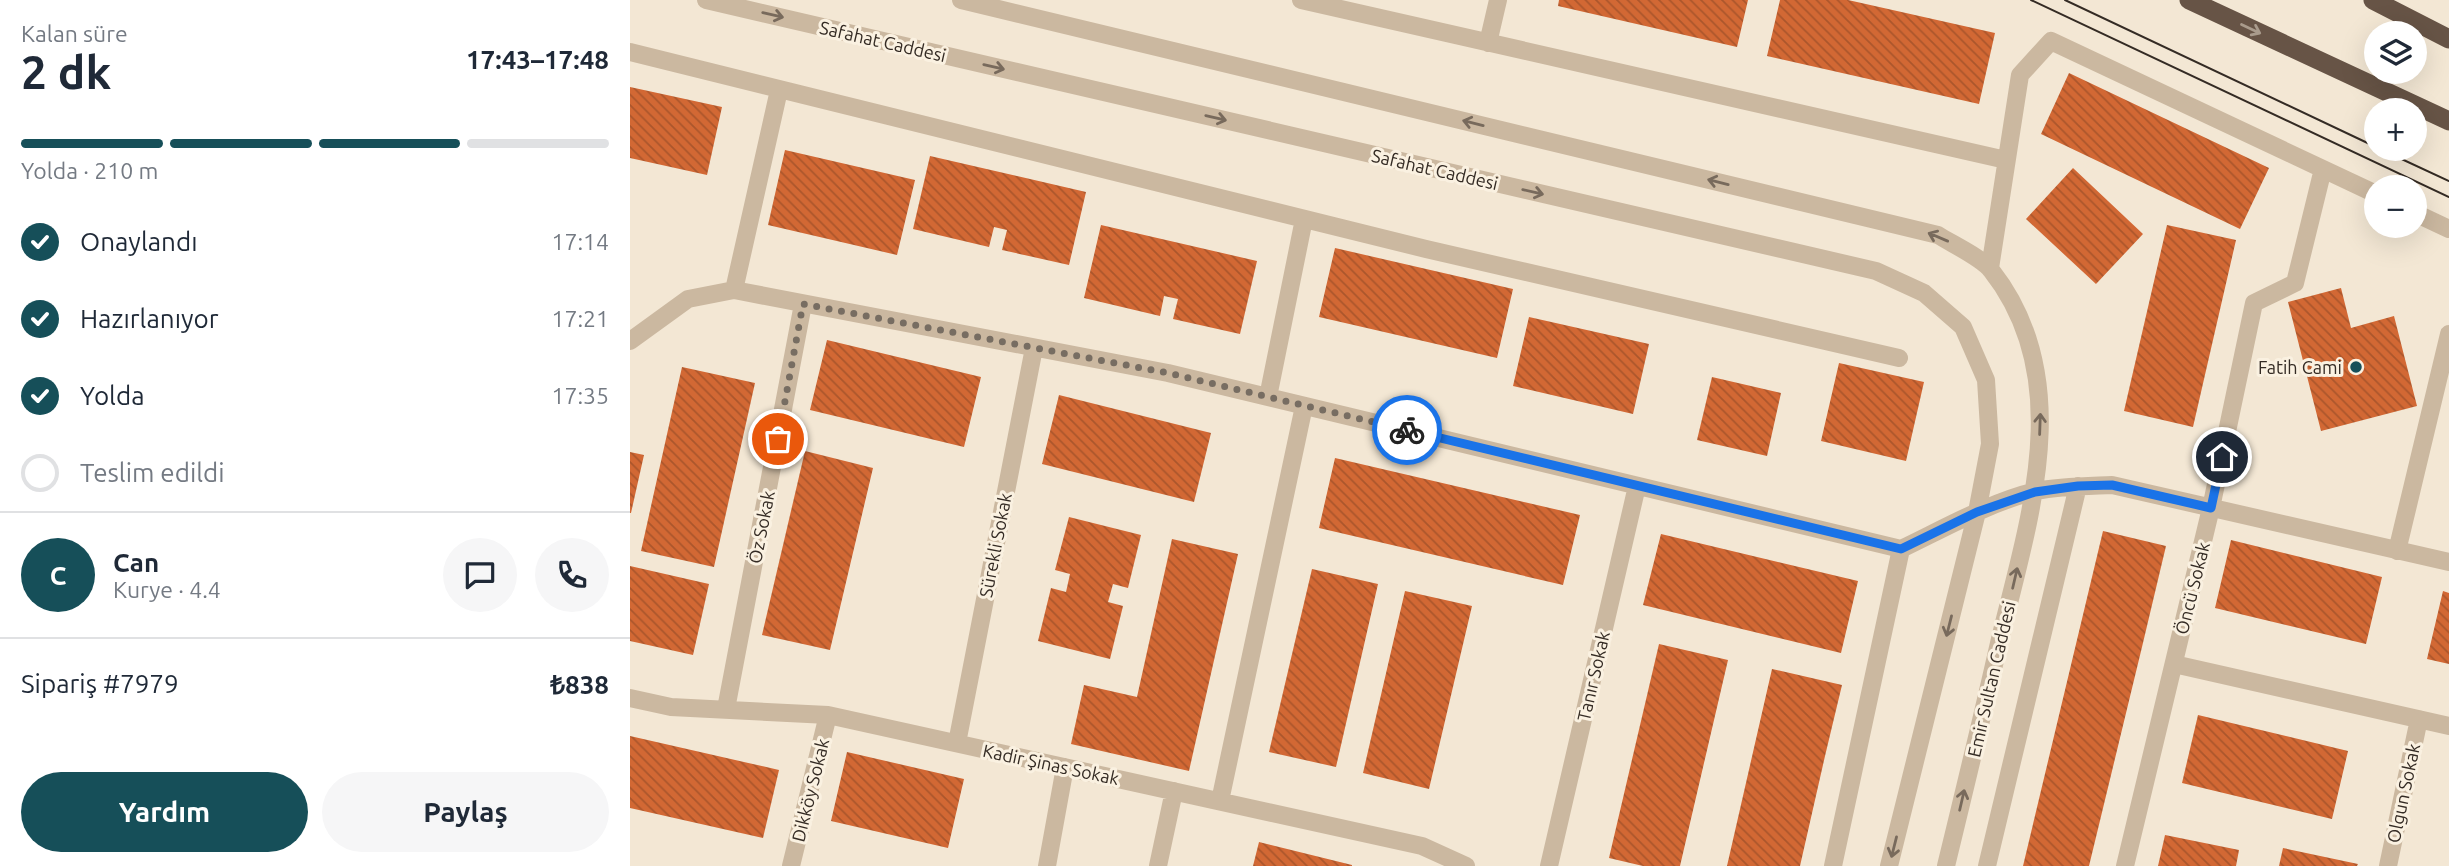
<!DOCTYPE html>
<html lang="tr">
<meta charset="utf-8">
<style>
body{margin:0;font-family:Ubuntu,sans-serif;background:#f6f6f7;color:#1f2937;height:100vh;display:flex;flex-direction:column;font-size:26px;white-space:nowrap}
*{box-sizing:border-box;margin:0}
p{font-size:23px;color:#747a83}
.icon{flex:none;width:38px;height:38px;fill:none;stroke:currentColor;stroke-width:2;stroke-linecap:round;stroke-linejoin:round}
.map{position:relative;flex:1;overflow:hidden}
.side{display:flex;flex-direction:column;background:#fff;width:630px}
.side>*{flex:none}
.buttons{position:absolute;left:1734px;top:21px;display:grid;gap:14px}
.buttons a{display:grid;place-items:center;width:63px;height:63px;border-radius:50%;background:#fff;box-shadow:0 7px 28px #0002;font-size:35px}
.pin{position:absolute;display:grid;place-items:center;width:60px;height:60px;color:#fff;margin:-30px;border:4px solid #fff;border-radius:50%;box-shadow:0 2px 7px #0007}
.courier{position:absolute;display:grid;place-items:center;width:70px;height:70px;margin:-35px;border:5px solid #1a73e8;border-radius:50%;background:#fff;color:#222;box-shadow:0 2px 9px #0007}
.headline em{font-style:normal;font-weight:700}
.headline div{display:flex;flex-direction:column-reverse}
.headline{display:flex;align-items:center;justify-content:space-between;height:119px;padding:0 21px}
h1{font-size:46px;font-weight:700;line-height:52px}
.bar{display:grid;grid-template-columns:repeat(4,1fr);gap:10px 7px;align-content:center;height:84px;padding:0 21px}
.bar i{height:9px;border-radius:5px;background:#e0e1e3}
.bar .active{background:#164f59}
.bar p{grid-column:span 4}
.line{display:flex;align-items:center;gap:18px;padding:0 21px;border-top:2px solid #e0e1e3}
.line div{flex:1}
.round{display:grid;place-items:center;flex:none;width:74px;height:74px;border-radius:37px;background:#f6f6f7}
ol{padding:0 21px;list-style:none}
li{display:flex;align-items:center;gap:21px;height:77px}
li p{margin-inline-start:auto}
li .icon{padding:7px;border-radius:50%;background:#164f59;color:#fff;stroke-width:4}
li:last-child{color:#747a83}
li i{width:38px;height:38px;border:4px solid #e0e1e3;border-radius:50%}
.cta{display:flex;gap:14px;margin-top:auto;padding:14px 21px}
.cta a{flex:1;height:80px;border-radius:42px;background:#164f59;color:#fff;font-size:28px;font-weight:700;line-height:80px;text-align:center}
.cta a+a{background:#f6f6f7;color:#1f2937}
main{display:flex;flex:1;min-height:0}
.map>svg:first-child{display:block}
.building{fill:url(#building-back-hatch)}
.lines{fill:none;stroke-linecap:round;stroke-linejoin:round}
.minor{stroke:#cbb8a0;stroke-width:18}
.trunk{stroke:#675446;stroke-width:19}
.tram{stroke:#342b24;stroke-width:2}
.oneway{stroke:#786a5c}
.oneway2{stroke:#a99b8c}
.done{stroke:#776d62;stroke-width:7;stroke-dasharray:0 12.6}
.route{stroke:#1a73e8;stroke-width:9}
.poi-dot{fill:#164f59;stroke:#faf1e1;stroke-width:2.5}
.labels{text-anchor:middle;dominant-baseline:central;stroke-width:6;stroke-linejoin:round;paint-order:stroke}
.street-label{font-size:18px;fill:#342b24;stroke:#faf1e1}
.poi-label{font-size:18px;fill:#342b24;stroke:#faf1e1;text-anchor:end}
</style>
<main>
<section class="side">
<div class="headline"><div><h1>2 dk</h1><p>Kalan süre</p></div><em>17:43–17:48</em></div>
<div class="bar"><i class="active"></i><i class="active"></i><i class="active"></i><i></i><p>Yolda · 210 m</p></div>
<ol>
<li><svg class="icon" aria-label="check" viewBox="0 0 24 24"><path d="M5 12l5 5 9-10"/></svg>Onaylandı<p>17:14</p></li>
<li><svg class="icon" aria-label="check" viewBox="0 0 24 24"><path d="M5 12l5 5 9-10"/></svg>Hazırlanıyor<p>17:21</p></li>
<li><svg class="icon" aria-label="check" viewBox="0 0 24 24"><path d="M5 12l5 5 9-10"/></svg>Yolda<p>17:35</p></li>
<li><i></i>Teslim edildi</li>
</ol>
<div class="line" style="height:126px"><b class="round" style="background:#164f59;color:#fff">C</b><div><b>Can</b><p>Kurye · 4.4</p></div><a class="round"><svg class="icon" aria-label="chat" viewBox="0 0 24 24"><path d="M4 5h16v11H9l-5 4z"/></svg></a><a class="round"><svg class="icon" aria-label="phone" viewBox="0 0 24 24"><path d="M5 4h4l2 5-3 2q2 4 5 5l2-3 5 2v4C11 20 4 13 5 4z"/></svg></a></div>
<div class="line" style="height:91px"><div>Sipariş #7979</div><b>₺838</b></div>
<div class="cta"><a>Yardım</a><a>Paylaş</a></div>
</section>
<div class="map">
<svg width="1819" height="866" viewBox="0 0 1819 866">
<defs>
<pattern id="building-back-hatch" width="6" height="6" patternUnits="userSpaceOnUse" patternTransform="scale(1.75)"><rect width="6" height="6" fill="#d26834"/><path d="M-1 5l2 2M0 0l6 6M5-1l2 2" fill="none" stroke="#ab562c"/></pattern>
</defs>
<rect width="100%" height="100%" fill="#f3e7d4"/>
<path class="building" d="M 929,0 L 1118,0 L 1107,47 L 928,6 Z
M 1150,0 L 1218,0 L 1365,33 L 1349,104 L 1137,56 Z
M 1439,73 L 1639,168 L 1610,229 L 1411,134 Z
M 0,87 L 92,107 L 77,175 L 0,158 Z
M 155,150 L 285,180 L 267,255 L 138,225 Z
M 300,156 L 456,192 L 439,265 L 372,250 L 377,230 L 364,227 L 359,247 L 283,229 Z
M 1443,168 L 1513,234 L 1466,284 L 1396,219 Z
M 471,225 L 627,261 L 610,334 L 543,319 L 548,299 L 534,296 L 530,316 L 454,298 Z
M 1537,225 L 1606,240 L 1563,427 L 1494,411 Z
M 705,248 L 883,289 L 867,358 L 689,317 Z
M 1711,288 L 1721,328 L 1764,316 L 1787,406 L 1691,431 L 1658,302 Z
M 899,317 L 1019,344 L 1003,414 L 883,386 Z
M 197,340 L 351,377 L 334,447 L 180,410 Z
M 1209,363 L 1294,382 L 1276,461 L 1191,441 Z
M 52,367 L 125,383 L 84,567 L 11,551 Z
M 1082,377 L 1151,393 L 1137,456 L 1067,440 Z
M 429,395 L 581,433 L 564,502 L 412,464 Z
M 175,451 L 243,468 L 200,650 L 132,635 Z
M 0,452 L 14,455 L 1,513 L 0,513 Z
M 705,458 L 950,515 L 933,585 L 689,528 Z
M 439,517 L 511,535 L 498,588 L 483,584 L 478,602 L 493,606 L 480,659 L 408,641 L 421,588 L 436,592 L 440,574 L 425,570 Z
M 1473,531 L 1536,546 L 1512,647 L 1459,866 L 1393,866 Z
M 1031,534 L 1228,581 L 1211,653 L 1013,605 Z
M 542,539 L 608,554 L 559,771 L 441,744 L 454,685 L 507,697 Z
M 1601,540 L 1752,577 L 1736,644 L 1585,608 Z
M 0,566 L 79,584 L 63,655 L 0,641 Z
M 682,569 L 748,584 L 706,767 L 639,752 Z
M 775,591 L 842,606 L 799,789 L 733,773 Z
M 1813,591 L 1819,593 L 1819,664 L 1797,659 Z
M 1029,644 L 1098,660 L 1050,866 L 1013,866 L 979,858 Z
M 1142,669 L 1212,685 L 1195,756 L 1170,866 L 1097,866 Z
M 1568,715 L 1718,751 L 1702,819 L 1552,783 Z
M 0,736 L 149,770 L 133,838 L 0,808 Z
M 217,752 L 334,779 L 318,848 L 201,821 Z
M 1535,835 L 1609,850 L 1606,866 L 1528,866 Z
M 629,842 L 722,865 L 722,866 L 623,866 Z
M 1653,848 L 1728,864 L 1727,866 L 1649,866 Z"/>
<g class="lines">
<path class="minor" d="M 76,0 L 1246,271 L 1294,293 L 1333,327 L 1356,380 L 1360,444 L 1347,512 L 1259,866
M 331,0 L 1308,235 C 1322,244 1352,258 1361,270 C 1448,380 1398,522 1369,643 C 1352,718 1334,792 1316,866
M 671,0 L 1376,160
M 858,43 L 868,0
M 0,52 L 796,249 L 1269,358
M 1785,213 L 1819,229
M 1360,268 L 1390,75 L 1421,41 L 1746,194
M 104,290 L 149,90
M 0,341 L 58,299 L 104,290 L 538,373 L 1271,549 C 1313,529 1360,502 1406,491 C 1430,486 1457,486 1482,485 L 1819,562
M 638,397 L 674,219
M 1767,551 L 1819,334
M 1544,664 L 1819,726
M 0,698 L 41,707 L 198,715 L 792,846 L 836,866
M 96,709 L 173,304
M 327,743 L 404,348
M 590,801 L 674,406
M 161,866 L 198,715
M 417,866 L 435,767
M 528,866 L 544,791
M 919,866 L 1007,486
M 1203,866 L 1271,549
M 1357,866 L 1448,486
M 1495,866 L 1581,508 L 1624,303 L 1665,283 L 1693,169
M 1758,866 L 1789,719"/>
<path class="trunk" d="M 1559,0 L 1819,121
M 1743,0 L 1819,39"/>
<path class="tram" d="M 1401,0 L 1819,197
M 1435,0 L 1746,147
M 1750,149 L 1819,181"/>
</g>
<defs><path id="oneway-shaft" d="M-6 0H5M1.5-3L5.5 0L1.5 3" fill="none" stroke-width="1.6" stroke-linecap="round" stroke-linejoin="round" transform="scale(1.75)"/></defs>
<g class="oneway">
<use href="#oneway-shaft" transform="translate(143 15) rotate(13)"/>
<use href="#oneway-shaft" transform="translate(364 67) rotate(13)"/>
<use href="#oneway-shaft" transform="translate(586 118) rotate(13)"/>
<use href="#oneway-shaft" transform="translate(843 123) rotate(-166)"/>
<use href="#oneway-shaft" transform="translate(1088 182) rotate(-166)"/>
<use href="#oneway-shaft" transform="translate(903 192) rotate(13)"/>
<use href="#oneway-shaft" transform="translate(1308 237) rotate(-157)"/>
<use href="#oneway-shaft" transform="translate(1410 424) rotate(-88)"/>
<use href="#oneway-shaft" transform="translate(1385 578) rotate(-77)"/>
<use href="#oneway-shaft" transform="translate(1319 626) rotate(104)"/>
<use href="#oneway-shaft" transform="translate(1332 800) rotate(-77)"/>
<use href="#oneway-shaft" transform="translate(1264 847) rotate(104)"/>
</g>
<use class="oneway2" href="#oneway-shaft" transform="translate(1621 29) rotate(25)"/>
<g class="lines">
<path class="done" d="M 148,439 L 173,304 L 538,373 L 777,430"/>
<path class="route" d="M 777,430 L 1271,549 L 1347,512 L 1405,492 L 1448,486 L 1482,485 L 1581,508 L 1592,457"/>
</g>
<circle class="poi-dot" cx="1726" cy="367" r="7"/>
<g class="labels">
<g class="street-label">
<text transform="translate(253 41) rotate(13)">Safahat Caddesi</text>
<text transform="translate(805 169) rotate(13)">Safahat Caddesi</text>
<text transform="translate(131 527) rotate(-79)">Öz Sokak</text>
<text transform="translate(365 545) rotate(-79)">Sürekli Sokak</text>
<text transform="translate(1562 588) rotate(-76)">Öncü Sokak</text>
<text transform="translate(963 676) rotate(-77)">Tanır Sokak</text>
<text transform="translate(1361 679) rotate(-77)">Emir Sultan Caddesi</text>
<text transform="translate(421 764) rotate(12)">Kadir Şinas Sokak</text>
<text transform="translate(180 790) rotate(-76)">Dikköy Sokak</text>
<text transform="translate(1773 793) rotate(-78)">Olgun Sokak</text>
</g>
<g class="poi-label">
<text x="1712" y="367">Fatih Cami</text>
</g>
</g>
</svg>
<div class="buttons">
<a><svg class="icon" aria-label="layers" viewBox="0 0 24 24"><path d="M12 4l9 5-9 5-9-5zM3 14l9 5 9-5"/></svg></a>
<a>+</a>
<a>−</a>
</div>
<div class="pin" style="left:148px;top:439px;background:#ea580c"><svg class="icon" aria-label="bag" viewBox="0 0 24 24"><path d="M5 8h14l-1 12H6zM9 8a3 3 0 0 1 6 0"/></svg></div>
<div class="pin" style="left:1592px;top:457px;background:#1f2937"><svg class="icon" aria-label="home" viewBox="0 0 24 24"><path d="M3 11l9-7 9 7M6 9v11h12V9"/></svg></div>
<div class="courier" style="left:777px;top:430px"><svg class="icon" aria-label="bike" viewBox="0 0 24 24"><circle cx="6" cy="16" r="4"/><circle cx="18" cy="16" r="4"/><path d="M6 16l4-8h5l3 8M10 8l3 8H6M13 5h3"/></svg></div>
</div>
</main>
